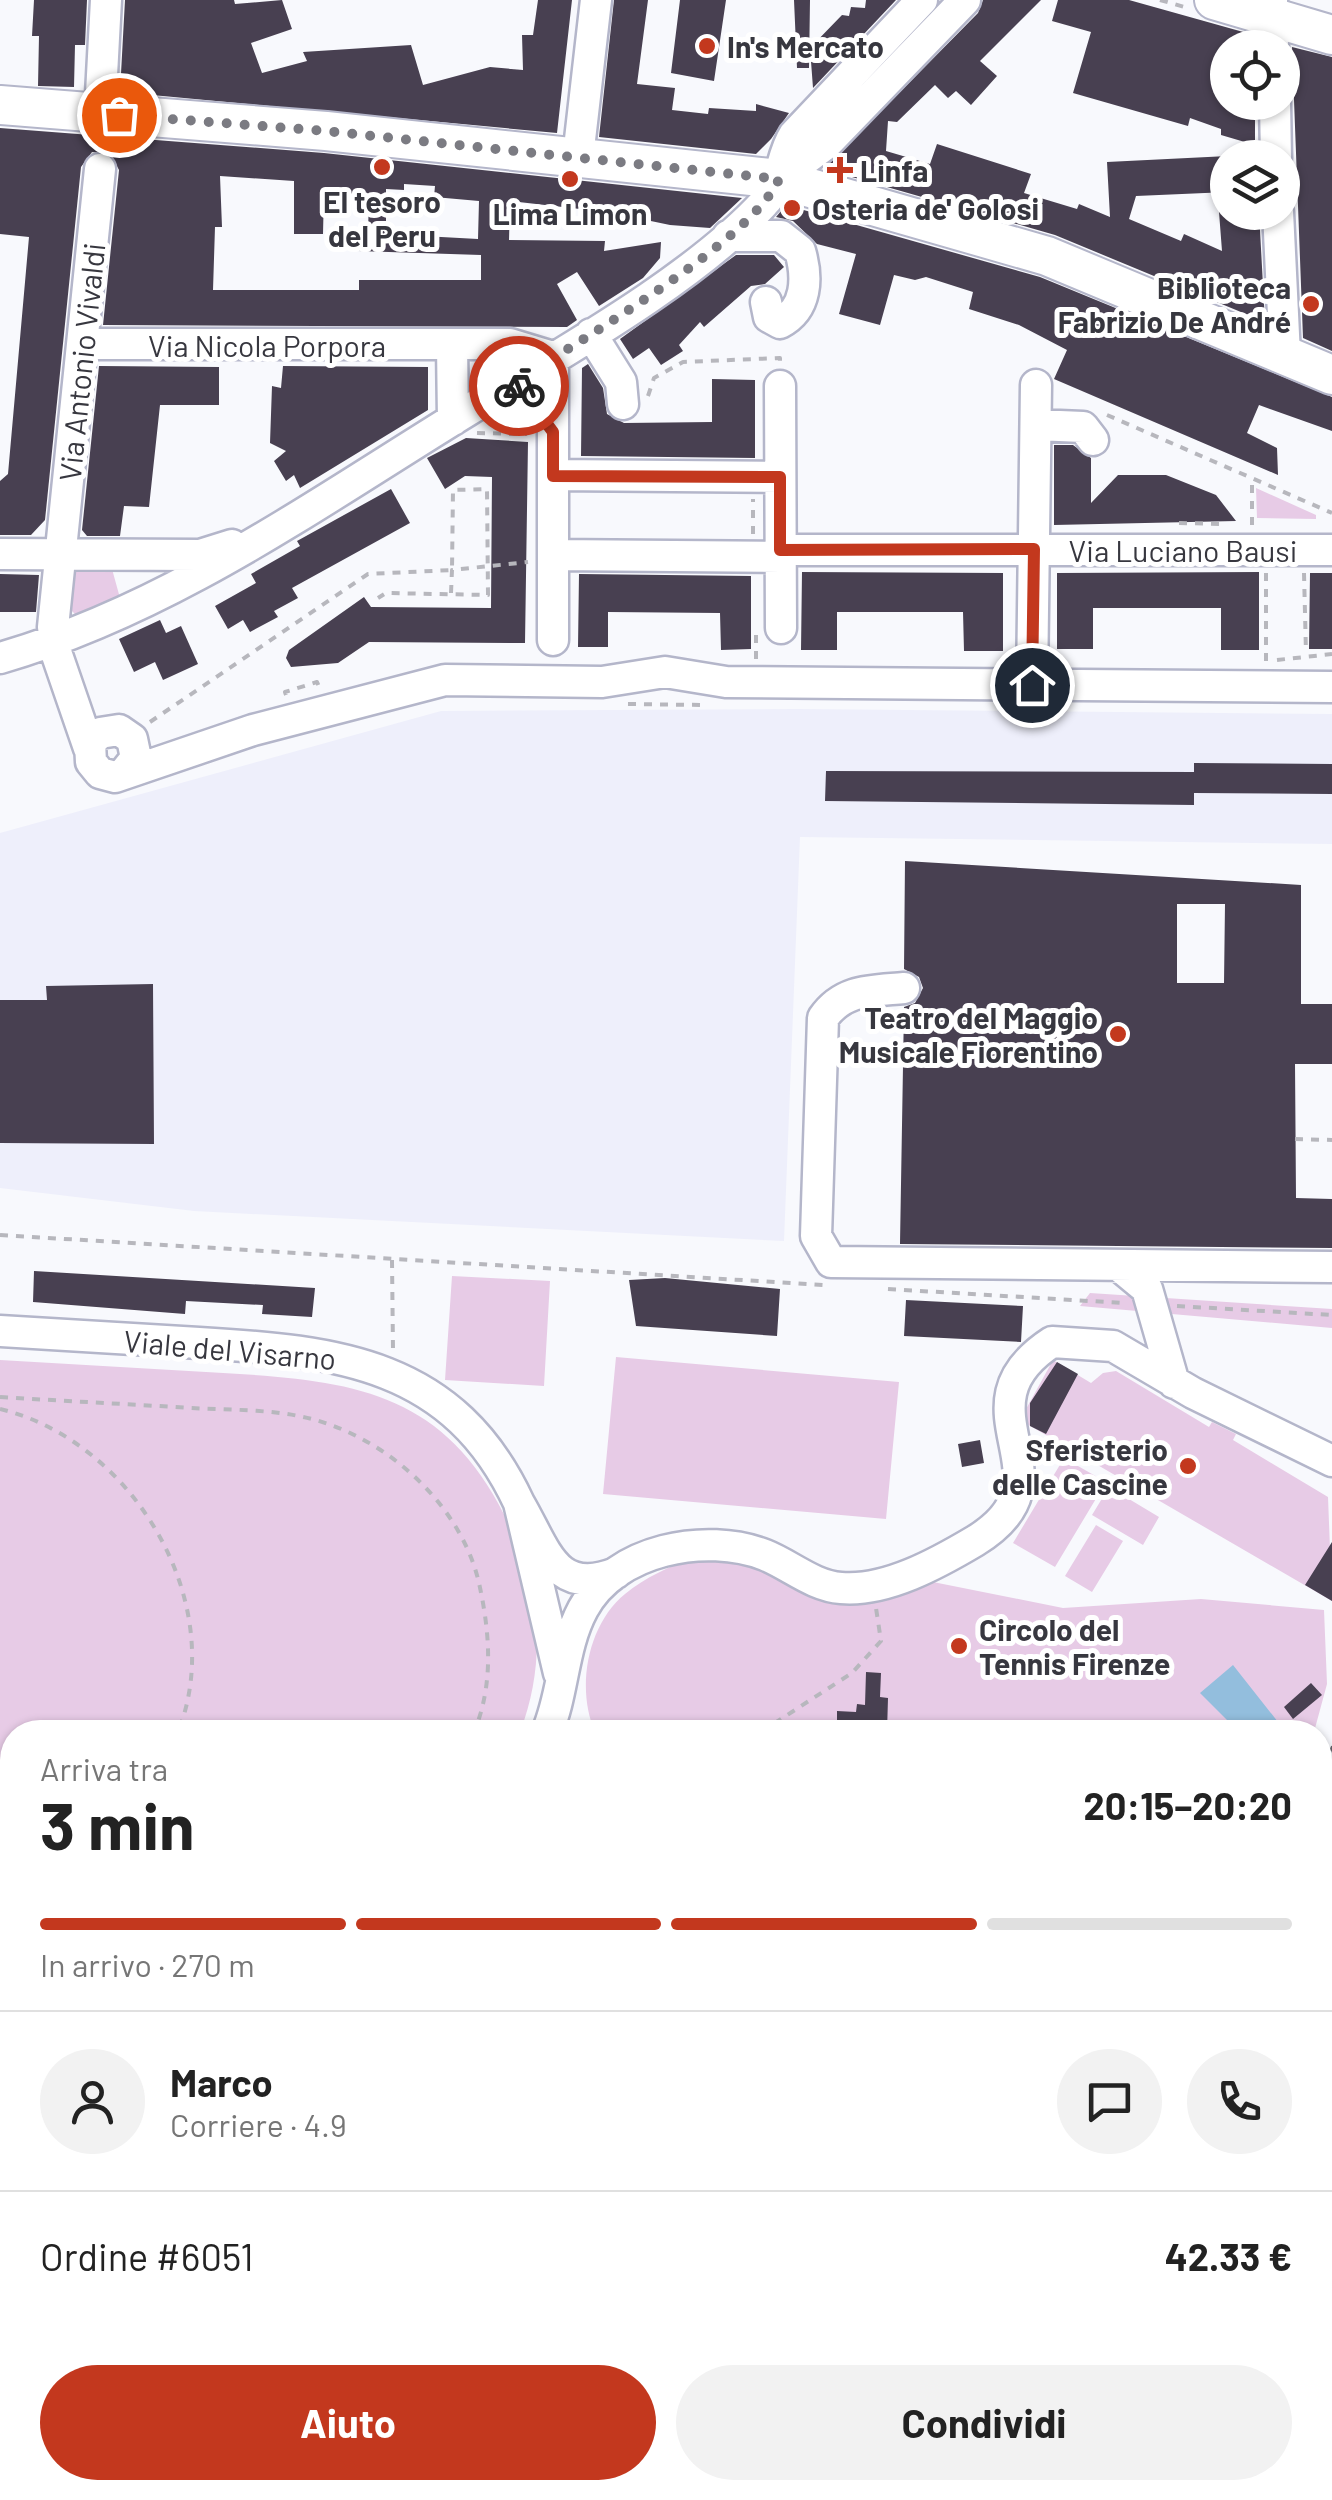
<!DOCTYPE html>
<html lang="it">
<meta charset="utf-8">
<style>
body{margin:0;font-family:Barlow,sans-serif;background:#f2f2f2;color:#222;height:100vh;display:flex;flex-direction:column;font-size:38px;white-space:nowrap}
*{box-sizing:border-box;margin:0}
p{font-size:32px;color:#767676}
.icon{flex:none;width:55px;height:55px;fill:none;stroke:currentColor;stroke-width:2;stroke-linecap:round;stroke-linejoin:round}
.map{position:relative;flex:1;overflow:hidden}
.side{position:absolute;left:0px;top:1720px;width:1332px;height:780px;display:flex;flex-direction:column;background:#fff;border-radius:40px 40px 0 0;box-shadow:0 2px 8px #0004}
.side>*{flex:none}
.buttons{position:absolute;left:1210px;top:30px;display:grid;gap:20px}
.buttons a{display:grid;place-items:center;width:90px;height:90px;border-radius:50%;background:#fff;box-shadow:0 2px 8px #0004;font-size:50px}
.pin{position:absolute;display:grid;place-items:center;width:85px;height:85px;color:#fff;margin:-42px;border:5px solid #fff;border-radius:50%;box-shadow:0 2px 10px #0007}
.courier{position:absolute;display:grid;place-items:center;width:100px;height:100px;margin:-50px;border:8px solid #c3381e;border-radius:50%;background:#fff;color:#222;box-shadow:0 2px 12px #0007}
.summary em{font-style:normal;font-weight:700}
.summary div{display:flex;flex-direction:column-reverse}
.summary{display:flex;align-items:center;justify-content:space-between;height:170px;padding:0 40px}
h1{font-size:65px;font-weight:700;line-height:75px}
.bar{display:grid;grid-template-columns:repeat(4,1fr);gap:15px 10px;align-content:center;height:120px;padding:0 40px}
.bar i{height:12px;border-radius:8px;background:#e0e0e0}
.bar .active{background:#c3381e}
.bar p{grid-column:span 4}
.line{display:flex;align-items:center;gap:25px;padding:0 40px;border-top:2px solid #e0e0e0}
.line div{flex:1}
.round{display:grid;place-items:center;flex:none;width:105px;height:105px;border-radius:52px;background:#f2f2f2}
.cta{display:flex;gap:20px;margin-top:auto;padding:20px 40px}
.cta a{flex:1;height:115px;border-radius:60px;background:#c3381e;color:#fff;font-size:40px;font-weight:700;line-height:115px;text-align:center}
.cta a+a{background:#f2f2f2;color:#222}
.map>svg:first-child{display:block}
.built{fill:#eeeffb}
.green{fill:#e7cbe6}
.water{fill:#93bedd}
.building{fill:#484051;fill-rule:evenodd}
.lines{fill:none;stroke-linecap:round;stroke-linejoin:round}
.minor-casing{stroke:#b4b6ca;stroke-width:35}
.major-casing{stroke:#b4b6ca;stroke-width:42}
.path{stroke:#b7b7bd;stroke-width:4;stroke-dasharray:8 8;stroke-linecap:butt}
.minor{stroke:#fff;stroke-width:30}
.major{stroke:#fff;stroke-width:38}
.tram{stroke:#65656c;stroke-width:2.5}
.done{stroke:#7b7b82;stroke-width:10;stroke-dasharray:0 18}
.route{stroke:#c3381e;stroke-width:12}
.poi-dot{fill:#c3381e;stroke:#fff;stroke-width:4}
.labels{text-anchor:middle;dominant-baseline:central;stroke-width:10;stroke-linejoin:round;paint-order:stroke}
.poi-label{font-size:30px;font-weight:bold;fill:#37373f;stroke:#fff;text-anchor:start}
.street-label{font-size:30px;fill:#37373f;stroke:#fff}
</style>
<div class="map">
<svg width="1332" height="2500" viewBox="0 0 1332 2500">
<rect width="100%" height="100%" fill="#f8f9fd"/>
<path class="built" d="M 796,709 L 1332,714 L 1332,844 L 800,837 L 784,1241 L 194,1211 L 0,1188 L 0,833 L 441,711 Z"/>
<path class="green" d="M 1256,488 L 1316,515 L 1316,519 L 1257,518 Z
M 74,566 L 112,569 L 120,598 L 78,617 L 64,603 Z
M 452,1276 L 550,1281 L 544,1386 L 445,1380 Z
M 1090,1293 L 1332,1309 L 1332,1328 L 1080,1306 Z
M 616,1357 L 899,1382 L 886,1519 L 603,1494 Z
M 0,1360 C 69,1364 137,1368 206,1372 C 349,1380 448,1386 513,1533 C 542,1597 545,1667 520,1732 L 12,1732 L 12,1944 L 0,1944 Z
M 1053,1360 L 1091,1383 L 1103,1373 L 1116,1371 L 1209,1427 L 1212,1422 L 1236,1434 L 1233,1440 L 1328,1497 L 1332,1601 L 1020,1420 Z
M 1064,1458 L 1106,1482 L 1055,1567 L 1013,1543 Z
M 1109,1487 L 1159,1517 L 1143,1545 L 1092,1515 Z
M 1096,1525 L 1123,1541 L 1092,1592 L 1065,1576 Z
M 694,1555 L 735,1556 L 825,1598 L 851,1603 L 886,1598 L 923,1580 L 1063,1608 L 1201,1599 L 1324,1610 L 1327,1684 L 1314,1732 L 595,1732 C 576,1689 587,1625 625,1594 C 645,1577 671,1567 694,1555 Z
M 1332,1773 L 1332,2190 L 1320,2193 L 1320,1774 Z
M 0,1956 L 12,1956 L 12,2479 L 0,2481 Z"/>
<path class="water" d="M 1233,1665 L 1278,1722 L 1265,1732 L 1239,1732 L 1200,1693 Z
M 1332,2190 L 1332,2424 L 1320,2426 L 1320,2193 Z
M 12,2473 L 12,2488 L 981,2488 L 912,2500 L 0,2500 L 0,2475 Z"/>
<path class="building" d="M 34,0 L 87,0 L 85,45 L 75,45 L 74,87 L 38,86 L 39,36 L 32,36 Z
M 125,0 L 234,0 L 235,4 L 282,0 L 292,29 L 251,43 L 262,73 L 307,61 L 303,52 L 411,45 L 423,85 L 490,67 L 523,70 L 522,35 L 533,35 L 538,0 L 572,0 L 557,133 L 120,92 Z
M 614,0 L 648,0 L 637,84 L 675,88 L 672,110 L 708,114 L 709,108 L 756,111 L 756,104 L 789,113 L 771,139 L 756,154 L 599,137 Z
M 680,0 L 726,0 L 714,81 L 671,73 Z
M 794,0 L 810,0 L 809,68 L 797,68 Z
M 866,0 L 896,0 L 813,88 L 810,48 L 842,15 L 849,16 L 851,7 L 865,8 Z
M 983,0 L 1041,0 L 980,61 L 997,76 L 971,105 L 956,91 L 948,98 L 935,85 L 897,122 L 888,121 L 886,151 L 930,164 L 937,144 L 1031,174 L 1024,193 L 1077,209 L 1079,204 L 1110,217 L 1107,162 L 1228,156 L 1228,192 L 1136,196 L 1129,219 L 1181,241 L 1184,234 L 1222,251 L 1219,212 L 1259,212 L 1265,322 L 1055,235 L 824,169 L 978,13 Z
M 1058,0 L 1129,0 L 1254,35 L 1254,48 L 1228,48 L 1228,102 L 1255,102 L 1255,145 L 1221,135 L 1221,129 L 1190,118 L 1188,126 L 1073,93 L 1091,32 L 1052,21 Z
M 1292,47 L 1332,57 L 1332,351 L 1303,338 Z
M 0,128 L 324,153 L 742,198 L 710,228 L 670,225 L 646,220 L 646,215 L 580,213 L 580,209 L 510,201 L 509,240 L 605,241 L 604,251 L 661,242 L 660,258 L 643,278 L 599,306 L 577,272 L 557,284 L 577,320 L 567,327 L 103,325 L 119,170 L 110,153 L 92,152 L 81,167 L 45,520 L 31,535 L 0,535 L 0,481 L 8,474 L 29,237 L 0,234 ZM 220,176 L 294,181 L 294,234 L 323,234 L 324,191 L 369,196 L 368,233 L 356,234 L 358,251 L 481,255 L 481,280 L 359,280 L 359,290 L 213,290 L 215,227 L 222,227 ZM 404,184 L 435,186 L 434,197 L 479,201 L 478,239 L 386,234 L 386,189 L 404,190 Z
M 786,205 L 1040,277 L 1332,397 L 1332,431 L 1259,405 L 1247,433 L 1277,448 L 1278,475 L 1054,379 L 1067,350 L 1019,325 L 969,309 L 973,292 L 926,277 L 915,280 L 894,275 L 880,325 L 839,314 L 856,254 L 817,244 L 793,221 L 776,217 Z
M 736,255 L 774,255 L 784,267 L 765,284 L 751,286 L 704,327 L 700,322 L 679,345 L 683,351 L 661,365 L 649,348 L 633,359 L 620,339 Z
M 588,364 L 603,388 L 607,414 L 624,423 L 712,422 L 712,379 L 755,380 L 755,458 L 581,456 L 582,368 Z
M 99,366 L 219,367 L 219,405 L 160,405 L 149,507 L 124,506 L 120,536 L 87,536 L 82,530 Z
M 283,366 L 428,367 L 428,410 L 300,488 L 294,475 L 286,481 L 274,461 L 286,451 L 270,443 L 272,386 L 281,388 Z
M 466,438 L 528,442 L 525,643 L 369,642 L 338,663 L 291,667 L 286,658 L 289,650 L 364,597 L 371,607 L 491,608 L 492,477 L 465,476 L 445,489 L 427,458 Z
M 1054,445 L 1073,445 L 1091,458 L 1091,503 L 1118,475 L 1166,475 L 1216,495 L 1236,521 L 1054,525 Z
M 391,489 L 410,523 L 292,588 L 298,598 L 274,611 L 278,617 L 250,632 L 243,620 L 228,629 L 215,606 L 256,583 L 251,574 L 300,546 L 297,541 Z
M 802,572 L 1003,573 L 1003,651 L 964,651 L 963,612 L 837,612 L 837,650 L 801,650 Z
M 1259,572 L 1259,650 L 1221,650 L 1221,608 L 1093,608 L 1093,649 L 1057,649 L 1057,573 Z
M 1310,573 L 1332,573 L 1332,649 L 1309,649 Z
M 0,574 L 39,575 L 36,612 L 0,612 Z
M 579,574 L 751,576 L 751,649 L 721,650 L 720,613 L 608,612 L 608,647 L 578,647 Z
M 160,620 L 166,633 L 181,626 L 198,664 L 163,680 L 155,662 L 134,672 L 119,639 Z
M 1194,763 L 1332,764 L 1332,794 L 1194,793 L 1194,805 L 825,801 L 826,771 L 1194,772 Z
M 905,861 L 1301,885 L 1301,1004 L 1332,1004 L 1332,1064 L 1295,1064 L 1296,1198 L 1332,1199 L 1332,1248 L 900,1244 L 904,1007 L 915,1003 L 923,988 L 919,977 L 904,969 ZM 1177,904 L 1225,904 L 1224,983 L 1177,983 Z
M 153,984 L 154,1144 L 0,1143 L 0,1000 L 47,1000 L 46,986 Z
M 34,1271 L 315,1288 L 312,1317 L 262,1314 L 263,1305 L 186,1301 L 185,1314 L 33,1302 Z
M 665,1278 L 780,1289 L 777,1336 L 636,1326 L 629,1280 Z
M 906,1300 L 1023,1306 L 1021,1342 L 904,1336 Z
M 1057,1362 L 1078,1374 L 1046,1434 L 1030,1426 L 1030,1403 Z
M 980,1440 L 984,1463 L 962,1467 L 958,1444 Z
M 1332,1542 L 1332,1601 L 1305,1585 Z
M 866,1672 L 881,1673 L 880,1697 L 888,1698 L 887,1732 L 837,1732 L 837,1711 L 856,1712 L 857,1704 L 865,1705 Z
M 1311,1683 L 1322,1695 L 1293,1719 L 1284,1707 Z"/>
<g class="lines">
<defs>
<path id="minor" d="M 1272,0 L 1273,48
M 1275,102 L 1276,158
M 100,113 L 106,0
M 578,157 L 596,0
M 779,179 L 826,144 L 965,0
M 1278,212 L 1285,355
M 728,236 L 781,236 L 800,251 C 808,278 807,309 780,323 L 769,317 L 766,302
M 591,334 L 621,382 L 623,404
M 82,344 L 510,344 L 553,357
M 452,345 L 453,420
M 553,357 L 553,640
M 780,386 L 781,628
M 1036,425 L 1083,427 L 1093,440
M 553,475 L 780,477
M 780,550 L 1332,550
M 0,554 L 200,555 L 232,545
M 553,555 L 780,557
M 0,658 C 170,609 317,503 467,411 C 558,355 692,281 764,203 C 783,184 780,157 794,135 L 922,0
M 1032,685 L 1036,385
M 89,748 L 57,655 L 53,627 L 100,169
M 124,773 L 136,758 L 132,739 L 119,730 L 100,733 L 90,743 L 91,762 L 100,773 L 115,777 L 253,730 L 445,680 L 602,682 L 665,672 L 726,682 L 1332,687
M 904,988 C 871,991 843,989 823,1018 L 816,1236 L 831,1262 L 1332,1267
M 1118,1265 L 1147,1289 L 1174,1383
M 0,1331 C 66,1335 133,1339 199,1343 C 338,1351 454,1363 519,1503
M 559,1673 L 519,1503 C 546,1549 555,1597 616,1573
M 547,1732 C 564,1693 562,1648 583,1609 C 615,1549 706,1532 765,1555 C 790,1565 813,1586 841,1588 C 886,1592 938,1563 975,1541 C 1080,1477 949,1409 1052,1342 L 1113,1346 L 1193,1393 L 1332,1461
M 0,2004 L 12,2003
M 1320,2070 L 1332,2067
M 0,2196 L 12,2193
M 0,2343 L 12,2340"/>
<path id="major" d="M 1214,0 L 1332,35
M 0,105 L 326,131 L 779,179 L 1047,256 L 1332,375"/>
</defs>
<use href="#minor" class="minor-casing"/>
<use href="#major" class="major-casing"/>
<path class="path" d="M 1160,0 L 1188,8
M 648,396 L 654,378 L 683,362 L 780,358 L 780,363
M 1107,415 L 1332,513
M 477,433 L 527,434
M 1179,523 L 1223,524
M 1252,525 L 1252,479
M 753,534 L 753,499
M 1266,573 L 1266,663
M 1304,573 L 1306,653
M 451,593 L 452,570 L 528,562
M 756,659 L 756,629
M 1277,660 L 1332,654
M 286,695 L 285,692 L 317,682 L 320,689
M 628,704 L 703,705
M 150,722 L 368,574 L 452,570 L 453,490 L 487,489 L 488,595 L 386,593 L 378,598
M 1295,1139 L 1332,1140
M 0,1235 L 823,1285
M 392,1260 L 393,1350
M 888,1289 L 1123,1303
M 1177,1306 L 1332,1315
M 0,1397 C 64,1401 127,1404 191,1408 C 230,1410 273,1409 312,1419 C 388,1439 461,1505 479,1583 C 490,1633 494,1684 474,1732
M 0,1409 C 131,1440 230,1601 178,1732
M 761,1732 L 852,1673 L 881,1641 L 876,1608
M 1320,1833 L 1332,1840
M 1320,1850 L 1332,1847
M 0,1898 L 12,1897
M 0,1973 L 12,1972
M 0,2040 L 12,2039
M 1320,2105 L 1332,2108
M 1320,2183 L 1332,2180
M 0,2375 L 12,2372
M 0,2428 L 12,2426
M 1320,2460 L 1332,2458
M 472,2488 L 473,2500
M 498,2488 L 499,2500
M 1094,2500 L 1165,2488"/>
<use href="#minor" class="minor"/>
<use href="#major" class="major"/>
<path class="tram" d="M 1320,1778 L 1332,1747
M 489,2488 L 490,2500"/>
</g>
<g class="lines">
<path class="done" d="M 119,115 L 326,131 L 779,179 C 752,241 578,341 516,382 L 519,386"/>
<path class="route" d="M 519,386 L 553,432 L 553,476 L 780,477 L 780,550 L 1034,549 L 1032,685"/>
</g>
<g class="poi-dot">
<circle cx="707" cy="46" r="10"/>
<circle cx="382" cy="167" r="10"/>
<path d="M835 155h10v10h10v10h-10v10h-10v-10h-10v-10h10z"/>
<circle cx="570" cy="179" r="10"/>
<circle cx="792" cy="208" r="10"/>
<circle cx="1311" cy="304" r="10"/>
<circle cx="1118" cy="1034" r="10"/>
<circle cx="1188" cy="1466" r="10"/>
<circle cx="959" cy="1646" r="10"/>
</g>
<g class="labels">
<g class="poi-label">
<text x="727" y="46">In's Mercato</text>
<text x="860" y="170">Linfa</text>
<text x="382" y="201" text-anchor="middle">El tesoro<tspan x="382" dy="34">del Peru</tspan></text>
<text x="812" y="208">Osteria de' Golosi</text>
<text x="570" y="213" text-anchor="middle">Lima Limon</text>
<text x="1291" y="287" text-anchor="end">Biblioteca<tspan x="1291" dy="34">Fabrizio De André</tspan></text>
<text x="1098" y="1017" text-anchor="end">Teatro del Maggio<tspan x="1098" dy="34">Musicale Fiorentino</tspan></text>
<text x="1168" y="1449" text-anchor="end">Sferisterio<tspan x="1168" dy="34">delle Cascine</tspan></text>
<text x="979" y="1629">Circolo del<tspan x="979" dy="34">Tennis Firenze</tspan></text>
</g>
<g class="street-label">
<text x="267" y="345">Via Nicola Porpora</text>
<text transform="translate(81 362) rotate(-84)">Via Antonio Vivaldi</text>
<text x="1183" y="550">Via Luciano Bausi</text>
<text transform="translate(230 1349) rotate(5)">Viale del Visarno</text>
</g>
</g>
</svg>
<div class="buttons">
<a><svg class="icon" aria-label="locate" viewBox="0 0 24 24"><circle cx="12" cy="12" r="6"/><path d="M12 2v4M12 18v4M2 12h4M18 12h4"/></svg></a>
<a><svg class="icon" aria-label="layers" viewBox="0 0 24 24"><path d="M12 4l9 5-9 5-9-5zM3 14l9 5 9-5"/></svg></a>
</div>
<div class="pin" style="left:119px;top:115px;background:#ea580c"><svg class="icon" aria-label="bag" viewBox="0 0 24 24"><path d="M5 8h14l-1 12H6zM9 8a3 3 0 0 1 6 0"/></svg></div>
<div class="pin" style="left:1032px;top:685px;background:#1f2937"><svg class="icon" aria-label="home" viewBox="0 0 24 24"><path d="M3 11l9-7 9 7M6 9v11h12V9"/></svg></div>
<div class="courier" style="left:519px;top:386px"><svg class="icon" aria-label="bike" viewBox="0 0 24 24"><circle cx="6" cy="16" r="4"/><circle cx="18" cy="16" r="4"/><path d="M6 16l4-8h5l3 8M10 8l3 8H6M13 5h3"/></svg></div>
<section class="side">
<div class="summary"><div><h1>3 min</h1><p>Arriva tra</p></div><em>20:15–20:20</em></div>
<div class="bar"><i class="active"></i><i class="active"></i><i class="active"></i><i></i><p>In arrivo · 270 m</p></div>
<div class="line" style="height:180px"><a class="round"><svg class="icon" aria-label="person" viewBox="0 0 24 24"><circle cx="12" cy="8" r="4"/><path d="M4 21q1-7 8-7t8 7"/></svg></a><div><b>Marco</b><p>Corriere · 4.9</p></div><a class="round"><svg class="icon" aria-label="chat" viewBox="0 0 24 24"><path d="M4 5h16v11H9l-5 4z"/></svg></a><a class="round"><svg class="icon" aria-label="phone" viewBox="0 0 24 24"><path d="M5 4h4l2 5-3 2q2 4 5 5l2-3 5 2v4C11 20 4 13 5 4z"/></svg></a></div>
<div class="line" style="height:130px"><div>Ordine #6051</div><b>42.33 €</b></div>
<div class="cta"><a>Aiuto</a><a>Condividi</a></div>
</section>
</div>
